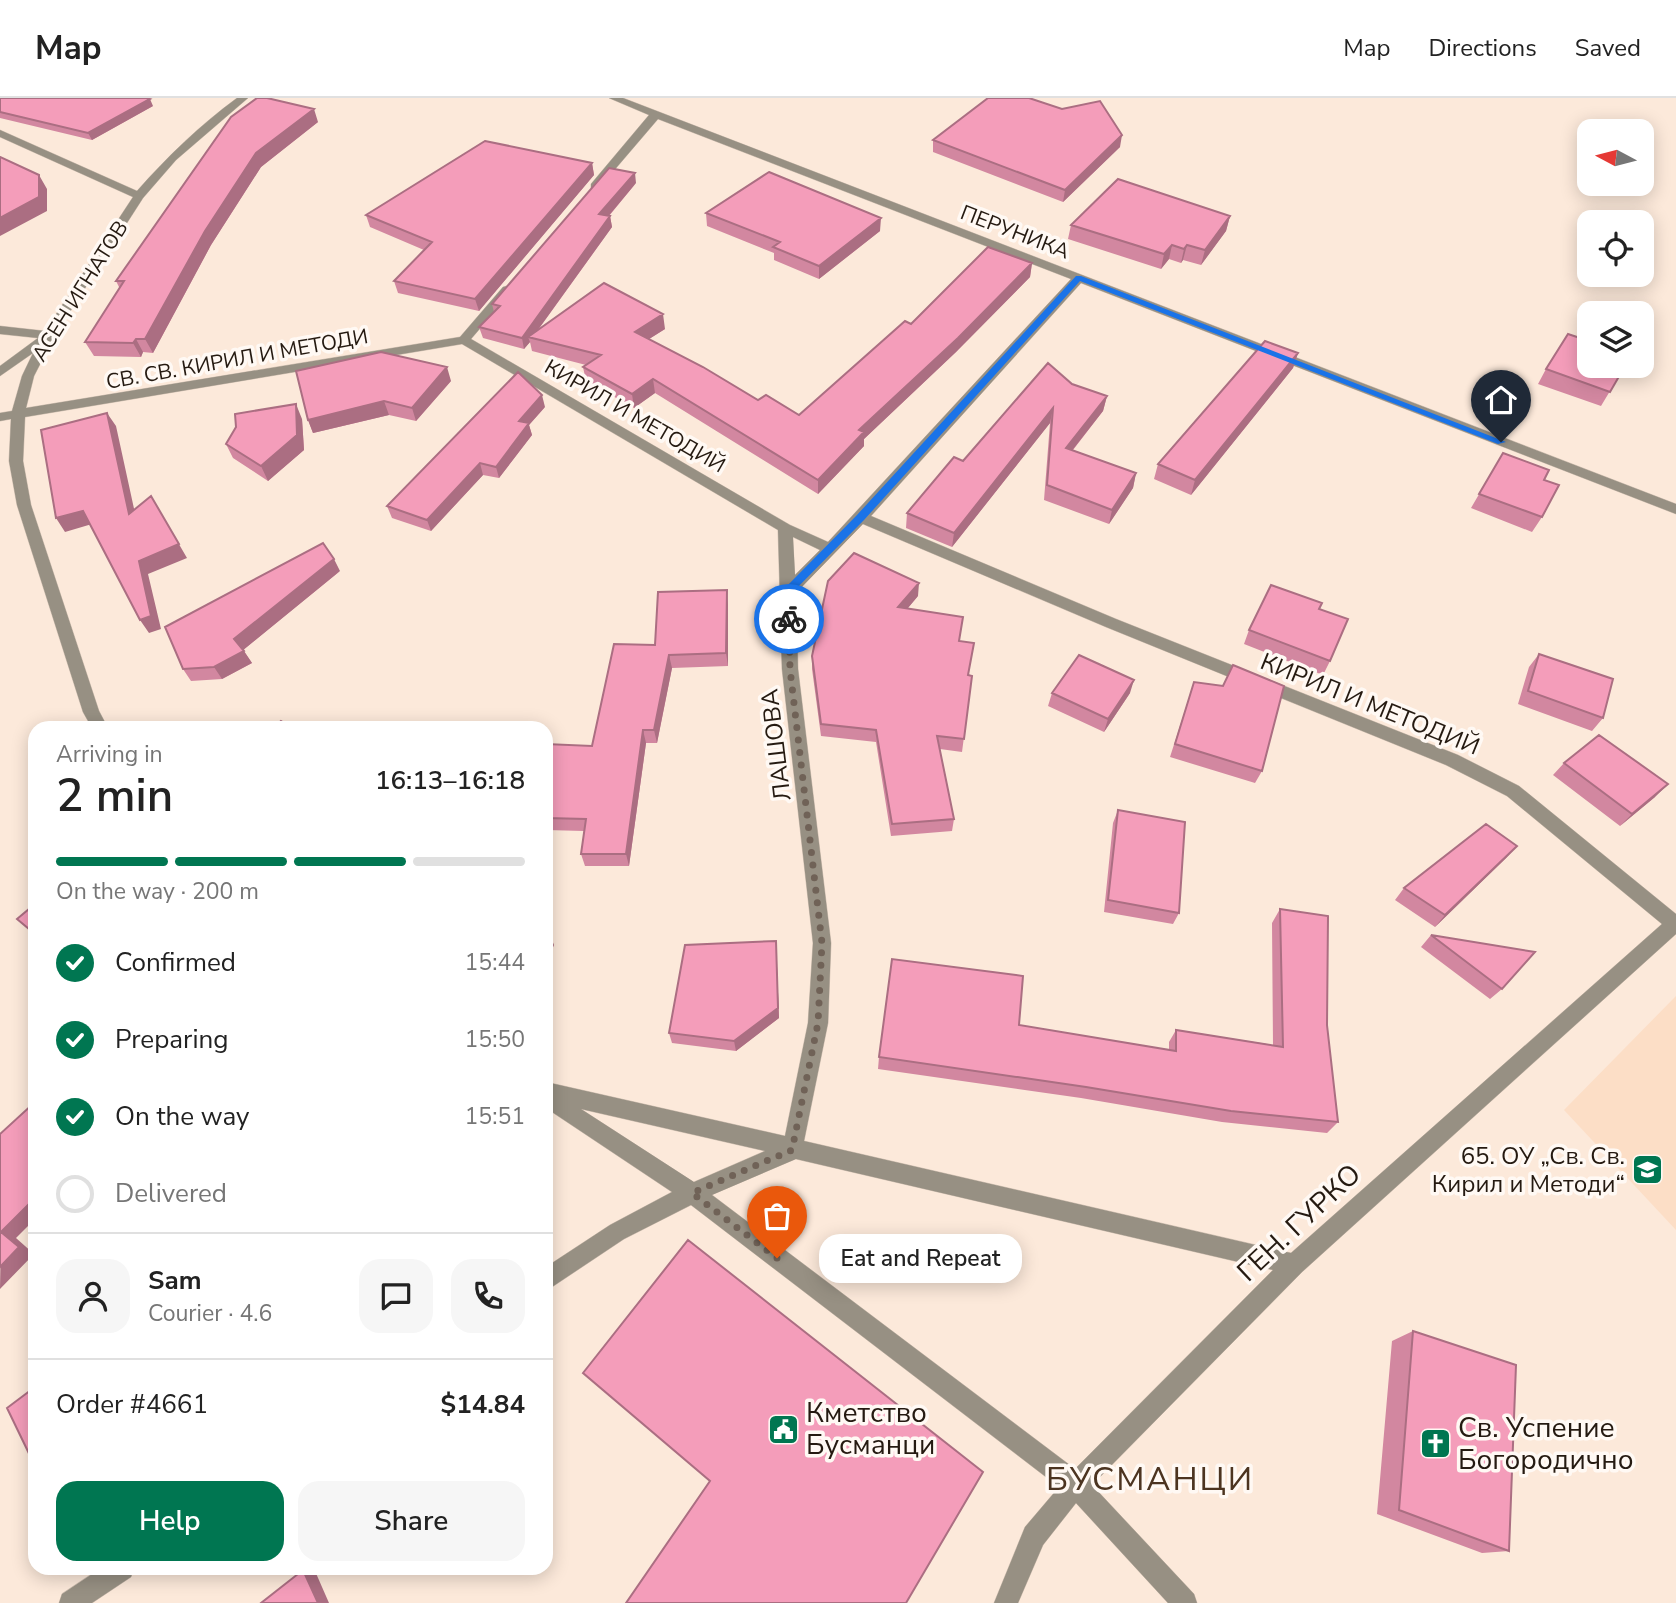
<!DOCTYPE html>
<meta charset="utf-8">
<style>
body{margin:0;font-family:"Nunito Sans",sans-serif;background:#f6f6f6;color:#222;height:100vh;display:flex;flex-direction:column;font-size:26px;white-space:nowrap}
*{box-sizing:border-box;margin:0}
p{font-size:23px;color:#767676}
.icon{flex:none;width:38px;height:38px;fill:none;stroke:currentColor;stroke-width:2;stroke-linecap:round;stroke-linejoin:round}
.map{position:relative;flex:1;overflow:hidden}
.side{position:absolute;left:28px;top:623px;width:525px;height:854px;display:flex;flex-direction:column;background:#fff;border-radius:21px;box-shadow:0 4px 18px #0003}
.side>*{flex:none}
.needle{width:46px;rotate:277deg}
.tools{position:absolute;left:1577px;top:21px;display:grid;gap:14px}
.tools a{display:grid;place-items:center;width:77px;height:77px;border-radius:14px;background:#fff;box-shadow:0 4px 18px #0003;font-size:35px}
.pin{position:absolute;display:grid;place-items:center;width:60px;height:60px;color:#fff;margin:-72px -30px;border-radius:50% 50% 50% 0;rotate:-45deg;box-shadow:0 0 7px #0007}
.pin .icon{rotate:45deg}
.courier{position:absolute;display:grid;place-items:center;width:70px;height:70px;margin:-35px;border:5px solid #1a73e8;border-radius:50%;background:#fff;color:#222;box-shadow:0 2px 9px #0007}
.bubble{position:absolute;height:49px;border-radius:21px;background:#fff;box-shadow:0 4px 18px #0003;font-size:23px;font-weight:600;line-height:49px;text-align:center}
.overview em{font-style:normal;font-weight:600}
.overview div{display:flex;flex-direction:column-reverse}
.overview{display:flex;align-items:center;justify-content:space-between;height:119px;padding:0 28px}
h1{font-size:46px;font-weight:600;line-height:52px}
.bar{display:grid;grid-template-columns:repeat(4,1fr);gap:10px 7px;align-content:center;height:84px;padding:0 28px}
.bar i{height:9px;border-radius:5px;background:#e0e0e0}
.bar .active{background:#007651}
.bar p{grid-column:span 4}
.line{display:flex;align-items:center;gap:18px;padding:0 28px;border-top:2px solid #e0e0e0}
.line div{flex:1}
.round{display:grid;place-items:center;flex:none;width:74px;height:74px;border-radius:21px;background:#f6f6f6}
ol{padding:0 28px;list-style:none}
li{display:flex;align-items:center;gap:21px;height:77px}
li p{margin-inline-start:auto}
li .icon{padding:7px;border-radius:50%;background:#007651;color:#fff;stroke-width:4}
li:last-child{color:#767676}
li i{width:38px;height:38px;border:4px solid #e0e0e0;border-radius:50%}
.button{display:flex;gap:14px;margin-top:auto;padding:14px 28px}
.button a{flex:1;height:80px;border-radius:21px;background:#007651;color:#fff;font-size:28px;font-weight:600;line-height:80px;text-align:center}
.button a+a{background:#f6f6f6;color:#222}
header{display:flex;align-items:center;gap:42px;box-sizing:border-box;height:98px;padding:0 35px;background:#fff;border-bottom:2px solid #e0e0e0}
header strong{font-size:33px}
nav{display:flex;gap:38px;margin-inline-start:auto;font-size:24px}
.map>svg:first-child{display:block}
.built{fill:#fcdec6}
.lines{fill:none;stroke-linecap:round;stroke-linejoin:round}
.street-casing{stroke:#d5c4b6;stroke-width:1}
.street{fill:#979083;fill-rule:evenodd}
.wall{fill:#d287a0}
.shaded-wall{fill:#ab6e82}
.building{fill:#f49dba;stroke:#ab6e82;stroke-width:2}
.route{fill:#1a73e8}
.done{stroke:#706257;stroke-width:7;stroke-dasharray:0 12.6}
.labels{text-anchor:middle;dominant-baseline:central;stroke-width:7;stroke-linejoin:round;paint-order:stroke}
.far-street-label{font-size:21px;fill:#251a11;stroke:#fff9f4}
.street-label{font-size:24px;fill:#251a11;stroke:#fff9f4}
.poi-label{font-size:24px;fill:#251a11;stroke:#fff9f4;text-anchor:end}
.near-street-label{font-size:28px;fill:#251a11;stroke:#fff9f4}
.near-poi-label{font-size:28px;fill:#251a11;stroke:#fff9f4;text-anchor:start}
.near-quarter-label{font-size:33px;letter-spacing:2px;fill:#4c3420;stroke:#fff9f4}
</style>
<header>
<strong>Map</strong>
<nav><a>Map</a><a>Directions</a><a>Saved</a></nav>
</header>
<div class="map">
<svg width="1676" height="1505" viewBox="0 0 1676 1505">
<rect width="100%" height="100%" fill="#fce9da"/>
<path class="built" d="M 1676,898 L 1676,1132 L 1564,1012 Z"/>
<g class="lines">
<defs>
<path id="street" d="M 237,0 L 248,0 L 176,62 L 143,100 L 55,237 L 34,278 L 26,310 L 460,239 L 503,189 L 507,188 L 513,192 L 471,241 L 790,427 L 828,444 L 1071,181 L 658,21 L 599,90 L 591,90 L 591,86 L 649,17 L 609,0 L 623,0 L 1676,406 L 1676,416 L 1081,185 L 871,418 L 1116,521 L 1458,657 L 1519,688 L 1676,816 L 1676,836 L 1302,1174 L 1092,1387 L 1194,1496 L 1197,1505 L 1168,1505 L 1076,1405 L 1043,1447 L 1018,1505 L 994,1505 L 1025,1429 L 1059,1389 L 691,1107 L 624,1141 L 546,1193 L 546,1169 L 610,1127 L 672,1094 L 546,1010 L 546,984 L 785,1038 L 808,925 L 813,845 L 782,571 L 778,432 L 462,246 L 25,319 L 23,363 L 31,407 L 99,613 L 108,630 L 92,630 L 83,614 L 17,407 L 9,363 L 11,321 L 0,323 L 0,315 L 12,313 L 22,278 L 33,255 L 0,278 L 0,268 L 38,240 L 0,236 L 0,228 L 45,233 L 133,99 L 0,39 L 0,32 L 137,93 C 168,58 199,28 237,0 ZM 863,426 L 1106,529 L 1446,667 L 1507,698 L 1662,826 L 1291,1155 L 804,1043 L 828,925 L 831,845 L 798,571 L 796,495 ZM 793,439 L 820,452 L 795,477 ZM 581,1011 L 765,1053 L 694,1084 ZM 796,1061 L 1273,1172 L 1075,1371 L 712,1097 Z
M 101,1470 L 134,1470 L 131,1479 L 92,1505 L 59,1505 L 62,1496 Z"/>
</defs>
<use href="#street" class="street-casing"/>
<use href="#street" class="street"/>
</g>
<path class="wall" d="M 0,0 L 153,8 L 92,42 L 0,20 Z
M 1062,11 L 1120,49 L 1063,104 L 933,54 L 933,42 Z
M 231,19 L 318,24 L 261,69 L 211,147 L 153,255 L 143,254 L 141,259 L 94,258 L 85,244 L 120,191 L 116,183 Z
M 592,65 L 594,77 L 479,213 L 398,195 L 394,183 L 424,152 L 370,129 L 366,117 Z
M 636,85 L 609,118 L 610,118 L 612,129 L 538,232 L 665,231 L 649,241 L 758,302 L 799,317 L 911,226 L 1032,165 L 1030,179 L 956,254 L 864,341 L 864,348 L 818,396 L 655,295 L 634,310 L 586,283 L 583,269 L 586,267 L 532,253 L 530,244 L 524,251 L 483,240 L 479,229 L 494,214 L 492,206 Z
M 706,115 L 880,133 L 819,181 L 774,162 L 774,155 L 707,128 Z
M 1230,118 L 1226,133 L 1201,167 L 1183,162 L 1181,165 L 1169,161 L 1161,171 L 1068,141 L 1071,127 Z
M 1298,255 L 1293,270 L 1191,397 L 1154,381 L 1158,366 Z
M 1625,268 L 1601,308 L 1538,286 L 1546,271 Z
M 451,283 L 416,323 L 389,317 L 313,335 L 308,322 Z
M 1072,286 L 1107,298 L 1103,313 L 1073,352 L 1136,375 L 1133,390 L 1109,426 L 1044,402 L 1050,325 L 952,449 L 906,430 L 907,415 L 963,363 Z
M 545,309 L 529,327 L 532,337 L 499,380 L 483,377 L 431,433 L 392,420 L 387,408 Z
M 302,321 L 304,352 L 268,383 L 233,360 L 226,346 Z
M 1503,355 L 1544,382 L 1542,419 L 1532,434 L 1471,410 Z
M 340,473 L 243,552 L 252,565 L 222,581 L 191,583 L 183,571 Z
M 918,498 L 907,511 L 959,543 L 968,578 L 972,578 L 962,654 L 940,651 L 954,721 L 952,733 L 891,738 L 876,644 L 821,638 L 812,571 L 812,558 Z
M 728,506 L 728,568 L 672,570 L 657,645 L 646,645 L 629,768 L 585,768 L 581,756 L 584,733 L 546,732 L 546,646 L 592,648 L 655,547 Z
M 1319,511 L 1330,563 L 1323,577 L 1244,546 L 1249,532 Z
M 1539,556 L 1603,620 L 1592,633 L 1518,606 L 1529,569 Z
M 1194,584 L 1223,588 L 1262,673 L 1255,685 L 1170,659 Z
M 1052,595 L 1130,595 L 1104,634 L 1048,608 Z
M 1564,665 L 1655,699 L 1620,728 L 1553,677 Z
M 1118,712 L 1179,815 L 1173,826 L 1104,814 L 1113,725 Z
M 1517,748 L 1506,760 L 1435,829 L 1395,802 L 1404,790 Z
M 1280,811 L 1327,927 L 1338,1024 L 1327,1035 L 1222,1024 L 1081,1000 L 878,971 L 879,959 L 1019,927 L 1169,952 L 1169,944 L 1176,932 L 1273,947 L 1272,825 Z
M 1431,837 L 1502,891 L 1490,901 L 1421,849 Z
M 776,843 L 779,920 L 736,953 L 672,945 L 669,935 Z
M 1413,1233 L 1509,1453 L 1482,1455 L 1377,1416 L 1392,1243 Z"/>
<path class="shaded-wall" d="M 150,1 L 153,8 L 92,42 L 88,35 Z
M 314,11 L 318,24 L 261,69 L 211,147 L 153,255 L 145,241 L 205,133 L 256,55 Z
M 1122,37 L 1120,49 L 1063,104 L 1065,92 Z
M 592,65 L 594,77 L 479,213 L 475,201 Z
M 635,75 L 636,85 L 601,127 L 599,116 Z
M 39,77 L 47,91 L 47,113 L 0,138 L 0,120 Z
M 610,118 L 612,129 L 532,240 L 528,239 L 530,244 L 524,251 L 522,240 Z
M 1230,118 L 1226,133 L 1201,167 L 1205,152 Z
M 881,120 L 880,133 L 819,181 L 819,168 Z
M 1172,147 L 1169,161 L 1161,171 L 1164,156 Z
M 1187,147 L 1183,162 L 1181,165 L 1184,151 Z
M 1032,165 L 1030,179 L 956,254 L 864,341 L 864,348 L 818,396 L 818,382 L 859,332 Z
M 663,216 L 665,231 L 638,248 L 635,234 Z
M 136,241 L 143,254 L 141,259 L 133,245 Z
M 1298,255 L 1293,270 L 1191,397 L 1195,382 Z
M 447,269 L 451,283 L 416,323 L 412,310 Z
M 653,281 L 655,295 L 634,310 L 632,296 Z
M 542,297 L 545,309 L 529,327 L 532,337 L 499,380 L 496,369 L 519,323 Z
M 1107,298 L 1103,313 L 1063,364 L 1066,350 Z
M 384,303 L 389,317 L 313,335 L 308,322 Z
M 296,306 L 302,321 L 304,352 L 268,383 L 261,368 Z
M 1053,310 L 1050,325 L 952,449 L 954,435 Z
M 107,315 L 116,328 L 138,429 L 129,416 Z
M 480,365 L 483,377 L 431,433 L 427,422 Z
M 1136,375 L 1133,390 L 1109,426 L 1112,412 Z
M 151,398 L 187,460 L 148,476 L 161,531 L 149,535 L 140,522 L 139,463 Z
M 83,413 L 92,426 L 65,434 L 56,420 Z
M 334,461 L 340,473 L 242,553 L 234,541 Z
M 919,485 L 918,498 L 897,523 L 898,509 Z
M 727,492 L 728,506 L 728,568 L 726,555 Z
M 244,553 L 252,565 L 222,581 L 214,569 Z
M 669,557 L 672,570 L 657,645 L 654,632 Z
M 1134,582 L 1130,595 L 1104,634 L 1108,621 Z
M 643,632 L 646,645 L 629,768 L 626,756 Z
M 1668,686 L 1655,699 L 1620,728 L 1632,716 Z
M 1517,748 L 1506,760 L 1435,829 L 1445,817 Z
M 550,837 L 554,847 L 546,866 L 546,845 Z
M 776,843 L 779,920 L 736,953 L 734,943 Z
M 35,1100 L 35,1121 L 16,1140 L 34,1156 L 0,1191 L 1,1134 Z
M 303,1472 L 315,1473 L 329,1505 L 318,1505 Z"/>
<path class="building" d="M 0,0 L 147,0 L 150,1 L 88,35 L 0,14 Z
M 257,0 L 267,0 L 314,11 L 256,55 L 205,133 L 145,241 L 136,241 L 133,245 L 85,244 L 124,183 L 116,183 L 231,19 Z
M 988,0 L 1029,0 L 1062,11 L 1100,3 L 1122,37 L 1065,92 L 933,42 Z
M 485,43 L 592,65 L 475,201 L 394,183 L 432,144 L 366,117 Z
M 0,59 L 39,77 L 39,99 L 0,120 Z
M 609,70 L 635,75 L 599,116 L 610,118 L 522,240 L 479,229 L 500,208 L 492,206 Z
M 769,74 L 881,120 L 819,168 L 773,149 L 780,144 L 706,115 Z
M 1118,81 L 1230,118 L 1205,152 L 1187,147 L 1184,151 L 1172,147 L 1164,156 L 1071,127 Z
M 988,149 L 1032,165 L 958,240 L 859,332 L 864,334 L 818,382 L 653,281 L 632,296 L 583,269 L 601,257 L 528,239 L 604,185 L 663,216 L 635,234 L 703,269 L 758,302 L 766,297 L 799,317 L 905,223 L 911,226 Z
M 1568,236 L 1589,243 L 1589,268 L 1625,268 L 1610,294 L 1546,271 Z
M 1265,243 L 1298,255 L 1195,382 L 1158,366 Z
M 381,254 L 447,269 L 412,310 L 384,303 L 308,322 L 296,273 Z
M 1048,265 L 1072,286 L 1107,298 L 1066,350 L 1136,375 L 1112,412 L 1047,387 L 1053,310 L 954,435 L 907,415 L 954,359 L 963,363 Z
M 518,274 L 542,297 L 519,323 L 529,325 L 496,369 L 480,365 L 427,422 L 387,408 Z
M 296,306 L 297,337 L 261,368 L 226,346 L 236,329 L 235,316 Z
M 107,315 L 129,416 L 151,398 L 179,446 L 139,463 L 151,518 L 140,522 L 83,413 L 56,420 L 41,332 Z
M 1503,355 L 1549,372 L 1544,382 L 1559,387 L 1542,419 L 1479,396 Z
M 323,445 L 334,461 L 234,541 L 244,553 L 214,569 L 183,571 L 165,529 Z
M 854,455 L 919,485 L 898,509 L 963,519 L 959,543 L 974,545 L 968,577 L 972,578 L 964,641 L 937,638 L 954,721 L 892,726 L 876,632 L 821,626 L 812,558 L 828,483 Z
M 1271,487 L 1322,505 L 1319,511 L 1348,521 L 1330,563 L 1249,532 Z
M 727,492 L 726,555 L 669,557 L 654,632 L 643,632 L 626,756 L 581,756 L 586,721 L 546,720 L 546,646 L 592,648 L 614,546 L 655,547 L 658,494 Z
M 1539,556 L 1613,581 L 1603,620 L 1528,593 Z
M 1079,557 L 1134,582 L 1108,621 L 1052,595 Z
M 1233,567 L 1284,588 L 1262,673 L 1175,646 L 1194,584 L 1223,588 Z
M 281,623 L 293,630 L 273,630 Z
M 426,625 L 470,628 L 469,630 L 425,630 Z
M 1599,637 L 1668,686 L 1632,716 L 1564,665 Z
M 1118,712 L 1185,724 L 1179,815 L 1108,802 Z
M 1486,726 L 1517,748 L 1445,817 L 1404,790 Z
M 35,806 L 35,836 L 17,821 Z
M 1280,811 L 1328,818 L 1327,927 L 1338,1024 L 1231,1013 L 1086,989 L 879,959 L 892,861 L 1023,878 L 1019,927 L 1176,953 L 1176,932 L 1283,949 Z
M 546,836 L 550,837 L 546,845 Z
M 1431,837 L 1535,854 L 1502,891 Z
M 776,843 L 778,910 L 734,943 L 669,935 L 685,847 Z
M 35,1004 L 35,1100 L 1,1134 L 19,1149 L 0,1169 L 0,1036 Z
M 688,1142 L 983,1374 L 906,1505 L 626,1505 L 710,1383 L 583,1275 Z
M 1413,1233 L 1516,1267 L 1509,1453 L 1399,1412 Z
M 35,1289 L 35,1368 L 7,1310 Z
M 303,1472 L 318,1505 L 261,1505 Z"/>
<path class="route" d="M 1076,178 L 1081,178 L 1506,344 L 1498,346 L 1080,183 L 864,422 L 793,494 L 794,521 L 785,524 L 785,490 L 857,417 Z"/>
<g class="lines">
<path class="done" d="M 777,1160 L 692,1095 L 792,1052 L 818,925 L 822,845 L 790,571 L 789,521"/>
</g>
<defs>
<symbol id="school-square" viewBox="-11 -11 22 22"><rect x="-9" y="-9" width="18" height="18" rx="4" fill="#007651" stroke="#fff9f4"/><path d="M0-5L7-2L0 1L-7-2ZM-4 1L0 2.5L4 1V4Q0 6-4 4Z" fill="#fff"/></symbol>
<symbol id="civic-square" viewBox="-11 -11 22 22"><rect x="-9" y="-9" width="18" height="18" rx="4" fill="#007651" stroke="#fff9f4"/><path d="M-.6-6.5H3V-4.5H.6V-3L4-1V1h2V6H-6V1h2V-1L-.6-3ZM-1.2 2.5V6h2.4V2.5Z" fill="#fff"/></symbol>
<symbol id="church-square" viewBox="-11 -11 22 22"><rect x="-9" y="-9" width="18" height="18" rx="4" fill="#007651" stroke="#fff9f4"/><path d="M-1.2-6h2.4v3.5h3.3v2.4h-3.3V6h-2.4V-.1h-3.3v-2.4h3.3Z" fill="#fff"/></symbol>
</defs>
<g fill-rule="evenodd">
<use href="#school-square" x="1630" y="1054" width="35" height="35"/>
<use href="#civic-square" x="766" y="1314" width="35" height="35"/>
<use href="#church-square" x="1418" y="1328" width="35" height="35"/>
</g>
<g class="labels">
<g class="far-street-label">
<text transform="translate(1015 134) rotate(21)">ПЕРУНИКА</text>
<text transform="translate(80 193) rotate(-58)">АСЕН ИГНАТОВ</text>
<text transform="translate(237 261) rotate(-10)">СВ. СВ. КИРИЛ И МЕТОДИ</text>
<text transform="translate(635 318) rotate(30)">КИРИЛ И МЕТОДИЙ</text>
</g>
<g class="street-label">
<text transform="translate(1370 606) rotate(22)">КИРИЛ И МЕТОДИЙ</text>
<text transform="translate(776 647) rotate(-97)">ЛАШОВА</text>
</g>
<g class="poi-label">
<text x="1625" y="1058">65. ОУ „Св. Св.<tspan x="1625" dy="28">Кирил и Методи“</tspan></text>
</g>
<g class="near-street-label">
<text transform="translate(1299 1125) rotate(-43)">ГЕН. ГУРКО</text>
</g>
<g class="near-poi-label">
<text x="806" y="1315">Кметство<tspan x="806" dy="32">Бусманци</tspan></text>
<text x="1458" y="1330">Св. Успение<tspan x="1458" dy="32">Богородично</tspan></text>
</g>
<g class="near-quarter-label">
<text x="1150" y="1381">БУСМАНЦИ</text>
</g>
</g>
</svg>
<div class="tools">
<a><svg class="needle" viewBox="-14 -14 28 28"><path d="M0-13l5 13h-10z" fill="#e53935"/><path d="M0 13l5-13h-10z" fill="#767676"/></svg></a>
<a><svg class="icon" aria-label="locate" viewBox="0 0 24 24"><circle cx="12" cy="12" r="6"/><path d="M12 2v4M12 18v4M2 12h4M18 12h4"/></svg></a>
<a><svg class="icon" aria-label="layers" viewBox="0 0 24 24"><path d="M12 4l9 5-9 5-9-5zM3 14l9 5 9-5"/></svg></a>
</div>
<div class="pin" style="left:777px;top:1160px;background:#ea580c"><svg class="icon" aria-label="bag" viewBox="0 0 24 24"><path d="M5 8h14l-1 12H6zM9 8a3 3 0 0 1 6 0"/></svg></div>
<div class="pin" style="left:1501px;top:344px;background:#1f2937"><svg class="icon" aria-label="home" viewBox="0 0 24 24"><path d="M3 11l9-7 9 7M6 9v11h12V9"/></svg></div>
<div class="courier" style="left:789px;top:521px"><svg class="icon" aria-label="bike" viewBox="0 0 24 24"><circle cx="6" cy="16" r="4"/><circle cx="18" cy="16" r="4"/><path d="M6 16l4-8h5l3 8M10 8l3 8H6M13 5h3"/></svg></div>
<div class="bubble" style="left:819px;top:1136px;width:203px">Eat and Repeat</div>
<section class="side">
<div class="overview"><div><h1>2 min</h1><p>Arriving in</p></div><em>16:13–16:18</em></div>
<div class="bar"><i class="active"></i><i class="active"></i><i class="active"></i><i></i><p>On the way · 200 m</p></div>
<ol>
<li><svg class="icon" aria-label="check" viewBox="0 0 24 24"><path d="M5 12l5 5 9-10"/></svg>Confirmed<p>15:44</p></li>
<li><svg class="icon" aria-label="check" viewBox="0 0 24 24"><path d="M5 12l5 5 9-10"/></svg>Preparing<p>15:50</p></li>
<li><svg class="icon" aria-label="check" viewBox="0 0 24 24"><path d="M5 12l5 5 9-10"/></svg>On the way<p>15:51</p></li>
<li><i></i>Delivered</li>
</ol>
<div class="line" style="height:126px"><a class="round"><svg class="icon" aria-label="person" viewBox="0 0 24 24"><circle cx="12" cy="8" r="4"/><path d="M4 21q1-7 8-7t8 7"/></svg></a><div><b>Sam</b><p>Courier · 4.6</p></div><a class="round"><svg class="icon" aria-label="chat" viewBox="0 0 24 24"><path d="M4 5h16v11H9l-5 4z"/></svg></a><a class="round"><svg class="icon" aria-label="phone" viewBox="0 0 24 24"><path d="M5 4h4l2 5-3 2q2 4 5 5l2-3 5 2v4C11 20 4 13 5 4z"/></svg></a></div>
<div class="line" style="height:91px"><div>Order #4661</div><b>$14.84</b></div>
<div class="button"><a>Help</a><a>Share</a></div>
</section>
</div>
